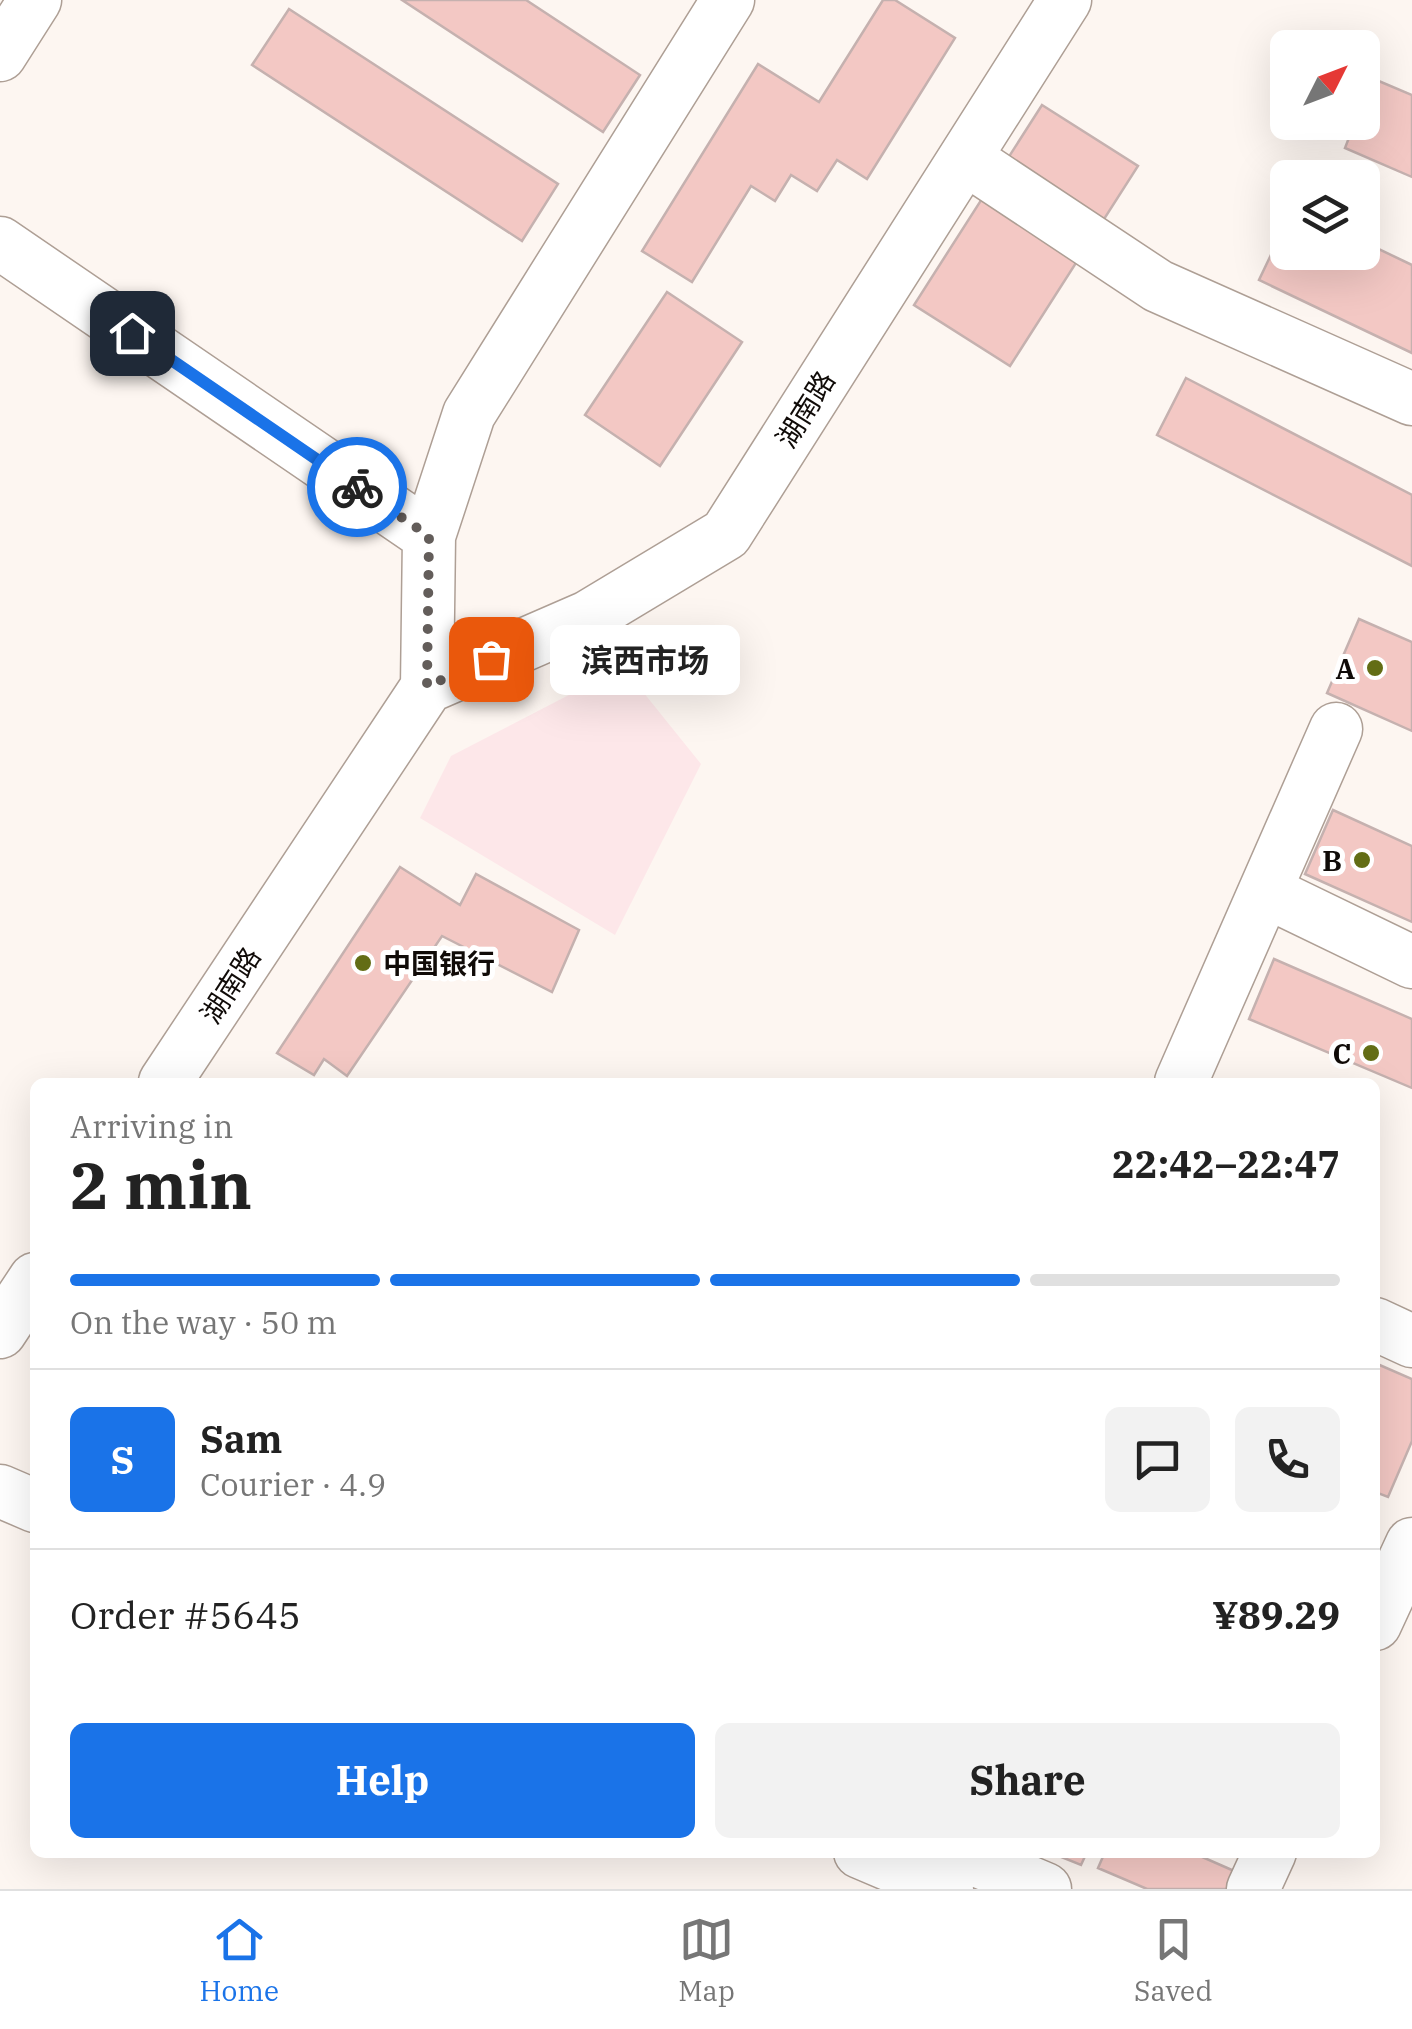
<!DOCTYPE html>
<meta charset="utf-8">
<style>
body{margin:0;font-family:"IBM Plex Serif","Noto Sans SC",serif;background:#f2f2f2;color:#222;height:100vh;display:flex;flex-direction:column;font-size:38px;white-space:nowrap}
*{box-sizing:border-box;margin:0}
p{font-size:32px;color:#767676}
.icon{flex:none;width:55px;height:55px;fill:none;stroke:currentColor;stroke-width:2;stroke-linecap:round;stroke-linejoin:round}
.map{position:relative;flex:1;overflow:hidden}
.drawer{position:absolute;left:30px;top:1078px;width:1350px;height:780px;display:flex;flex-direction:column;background:#fff;border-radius:15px;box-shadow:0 10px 40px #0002}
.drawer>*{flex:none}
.needle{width:65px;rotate:48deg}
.buttons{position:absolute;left:1270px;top:30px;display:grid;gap:20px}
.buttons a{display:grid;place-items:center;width:110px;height:110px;border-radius:15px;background:#fff;box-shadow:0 10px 40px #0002;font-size:50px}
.pin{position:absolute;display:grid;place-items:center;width:85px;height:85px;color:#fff;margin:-42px;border-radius:20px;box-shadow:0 5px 15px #0006}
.courier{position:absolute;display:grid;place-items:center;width:100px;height:100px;margin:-50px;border:8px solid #1a73e8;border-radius:50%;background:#fff;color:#222;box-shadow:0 2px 12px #0007}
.bubble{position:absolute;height:70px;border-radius:15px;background:#fff;box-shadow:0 10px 40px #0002;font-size:32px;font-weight:700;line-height:70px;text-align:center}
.headline em{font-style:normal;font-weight:700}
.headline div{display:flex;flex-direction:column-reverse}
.headline{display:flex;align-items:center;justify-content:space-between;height:170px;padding:0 40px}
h1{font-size:65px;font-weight:700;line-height:75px}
.bar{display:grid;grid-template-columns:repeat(4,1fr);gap:15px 10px;align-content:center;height:120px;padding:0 40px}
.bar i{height:12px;border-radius:8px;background:#e0e0e0}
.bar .current{background:#1a73e8}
.bar p{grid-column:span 4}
.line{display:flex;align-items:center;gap:25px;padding:0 40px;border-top:2px solid #e0e0e0}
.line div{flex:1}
.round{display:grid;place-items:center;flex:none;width:105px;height:105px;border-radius:15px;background:#f2f2f2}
.primary-button{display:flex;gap:20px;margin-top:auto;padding:20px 40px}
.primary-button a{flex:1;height:115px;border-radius:15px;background:#1a73e8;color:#fff;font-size:40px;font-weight:700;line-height:115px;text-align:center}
.primary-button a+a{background:#f2f2f2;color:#222}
.tab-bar{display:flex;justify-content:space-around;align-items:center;height:140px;border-top:2px solid #e0e0e0;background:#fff;font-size:28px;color:#767676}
.tab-bar a{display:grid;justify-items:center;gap:5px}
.tab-bar .current{color:#1a73e8}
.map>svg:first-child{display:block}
.commercial{fill:#fde7e9}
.building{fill:#f3c8c4;stroke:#c5b1af;stroke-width:2.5}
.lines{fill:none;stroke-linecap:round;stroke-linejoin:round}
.minor-casing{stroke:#ae9f95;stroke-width:55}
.minor{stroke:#fff;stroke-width:52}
.done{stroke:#635d5a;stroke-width:10;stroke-dasharray:0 18}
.route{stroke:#1a73e8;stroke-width:12}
.poi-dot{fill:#636d15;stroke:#fff;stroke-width:4}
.labels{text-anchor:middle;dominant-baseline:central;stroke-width:10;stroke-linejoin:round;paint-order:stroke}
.street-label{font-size:28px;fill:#100b08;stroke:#fff}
.poi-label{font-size:28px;font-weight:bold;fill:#100b08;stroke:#fff;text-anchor:end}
</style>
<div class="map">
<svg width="1412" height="1889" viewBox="0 0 1412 1889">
<rect width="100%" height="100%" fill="#fdf6f1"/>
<path class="commercial" d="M 623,667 L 701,764 L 615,935 L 420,818 L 451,756 Z"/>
<path class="building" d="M 402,0 L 526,0 L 640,75 L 603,132 Z
M 883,0 L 895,0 L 955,38 L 867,179 L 837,160 L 817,191 L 791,175 L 775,201 L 751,186 L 692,282 L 642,251 L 758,64 L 819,102 Z
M 289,9 L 558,184 L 522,241 L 252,65 Z
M 1374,79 L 1412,95 L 1412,177 L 1345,148 L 1355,122 L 1362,122 L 1362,106 Z
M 1042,105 L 1138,166 L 1010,366 L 914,305 Z
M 1288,219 L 1288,252 L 1362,252 L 1362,241 L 1412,265 L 1412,353 L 1259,280 Z
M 667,292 L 742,342 L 660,466 L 585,415 Z
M 1186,378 L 1412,495 L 1412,566 L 1157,435 Z
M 1359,619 L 1412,642 L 1412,731 L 1327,693 Z
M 1333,810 L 1412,846 L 1412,922 L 1305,874 Z
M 400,867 L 460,905 L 476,874 L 579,930 L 552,992 L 442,936 L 347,1076 L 324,1059 L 314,1075 L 277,1053 Z
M 1274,959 L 1412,1019 L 1412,1088 L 1249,1019 Z
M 1375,1363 L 1412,1379 L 1412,1441 L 1388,1497 L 1375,1492 Z
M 1049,1852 L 1087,1852 L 1081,1865 Z
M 1105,1852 L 1191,1852 L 1241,1874 L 1234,1889 L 1147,1889 L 1098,1868 Z"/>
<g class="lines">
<defs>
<path id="minor" d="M 0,55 L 35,0
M 965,158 L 1158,286 L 1412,399
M 0,243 L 429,536
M 427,687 L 429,536 L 469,414 L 728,0
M 1265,891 L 1412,962
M 165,1082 L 427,687 L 588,617 L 726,534 L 1065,0
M 1181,1082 L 1336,729
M 1375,1324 L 1412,1341
M 0,1332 L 35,1279
M 0,1491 L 35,1506
M 1375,1624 L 1412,1544
M 860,1852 L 947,1889
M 957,1852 L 1045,1889
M 1253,1889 L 1270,1852"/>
</defs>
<use href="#minor" class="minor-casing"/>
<use href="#minor" class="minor"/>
</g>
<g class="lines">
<path class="done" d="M 357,487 L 429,536 L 427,686 L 491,659"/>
<path class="route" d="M 132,333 L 357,487"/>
</g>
<g class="poi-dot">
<circle cx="1375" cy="668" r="10"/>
<circle cx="1362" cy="860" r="10"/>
<circle cx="363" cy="963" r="10"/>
<circle cx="1371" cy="1053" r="10"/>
</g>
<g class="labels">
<g class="street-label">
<text transform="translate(805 409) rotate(-58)">湖南路</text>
<text transform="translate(230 985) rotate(-57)">湖南路</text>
</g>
<g class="poi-label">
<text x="1355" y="668">A</text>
<text x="1342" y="860">B</text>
<text x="383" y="963" text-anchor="start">中国银行</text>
<text x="1351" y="1053">C</text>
</g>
</g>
</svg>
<div class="buttons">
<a><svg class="needle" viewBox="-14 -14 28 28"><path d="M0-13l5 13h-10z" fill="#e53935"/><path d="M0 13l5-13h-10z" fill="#767676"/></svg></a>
<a><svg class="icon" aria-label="layers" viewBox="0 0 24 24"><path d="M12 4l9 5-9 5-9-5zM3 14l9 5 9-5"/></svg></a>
</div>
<div class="pin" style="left:491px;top:659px;background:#ea580c"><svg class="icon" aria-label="bag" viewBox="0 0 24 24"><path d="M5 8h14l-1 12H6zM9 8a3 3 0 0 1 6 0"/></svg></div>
<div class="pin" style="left:132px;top:333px;background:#1f2937"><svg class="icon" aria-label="home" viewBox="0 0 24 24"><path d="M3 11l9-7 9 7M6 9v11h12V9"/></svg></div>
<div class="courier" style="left:357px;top:487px"><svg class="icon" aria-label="bike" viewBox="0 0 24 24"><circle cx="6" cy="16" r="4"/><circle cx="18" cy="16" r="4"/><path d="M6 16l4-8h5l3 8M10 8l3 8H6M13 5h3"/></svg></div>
<div class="bubble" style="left:550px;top:625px;width:190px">滨西市场</div>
<section class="drawer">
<div class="headline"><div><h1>2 min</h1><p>Arriving in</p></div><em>22:42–22:47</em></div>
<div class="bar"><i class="current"></i><i class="current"></i><i class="current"></i><i></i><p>On the way · 50 m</p></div>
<div class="line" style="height:180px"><b class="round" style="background:#1a73e8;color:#fff">S</b><div><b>Sam</b><p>Courier · 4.9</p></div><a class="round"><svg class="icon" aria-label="chat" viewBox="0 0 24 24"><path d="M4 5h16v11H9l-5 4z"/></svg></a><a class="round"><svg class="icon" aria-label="phone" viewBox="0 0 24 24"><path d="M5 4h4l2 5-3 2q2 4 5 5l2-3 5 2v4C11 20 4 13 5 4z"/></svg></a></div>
<div class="line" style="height:130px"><div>Order #5645</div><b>¥89.29</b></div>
<div class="primary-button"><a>Help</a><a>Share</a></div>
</section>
</div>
<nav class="tab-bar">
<a class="current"><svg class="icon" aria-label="home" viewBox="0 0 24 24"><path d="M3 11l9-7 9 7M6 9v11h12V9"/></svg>Home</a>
<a><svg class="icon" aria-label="map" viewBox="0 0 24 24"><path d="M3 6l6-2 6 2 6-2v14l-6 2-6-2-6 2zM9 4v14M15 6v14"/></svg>Map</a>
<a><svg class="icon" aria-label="saved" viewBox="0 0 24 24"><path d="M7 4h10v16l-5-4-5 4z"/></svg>Saved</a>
</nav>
